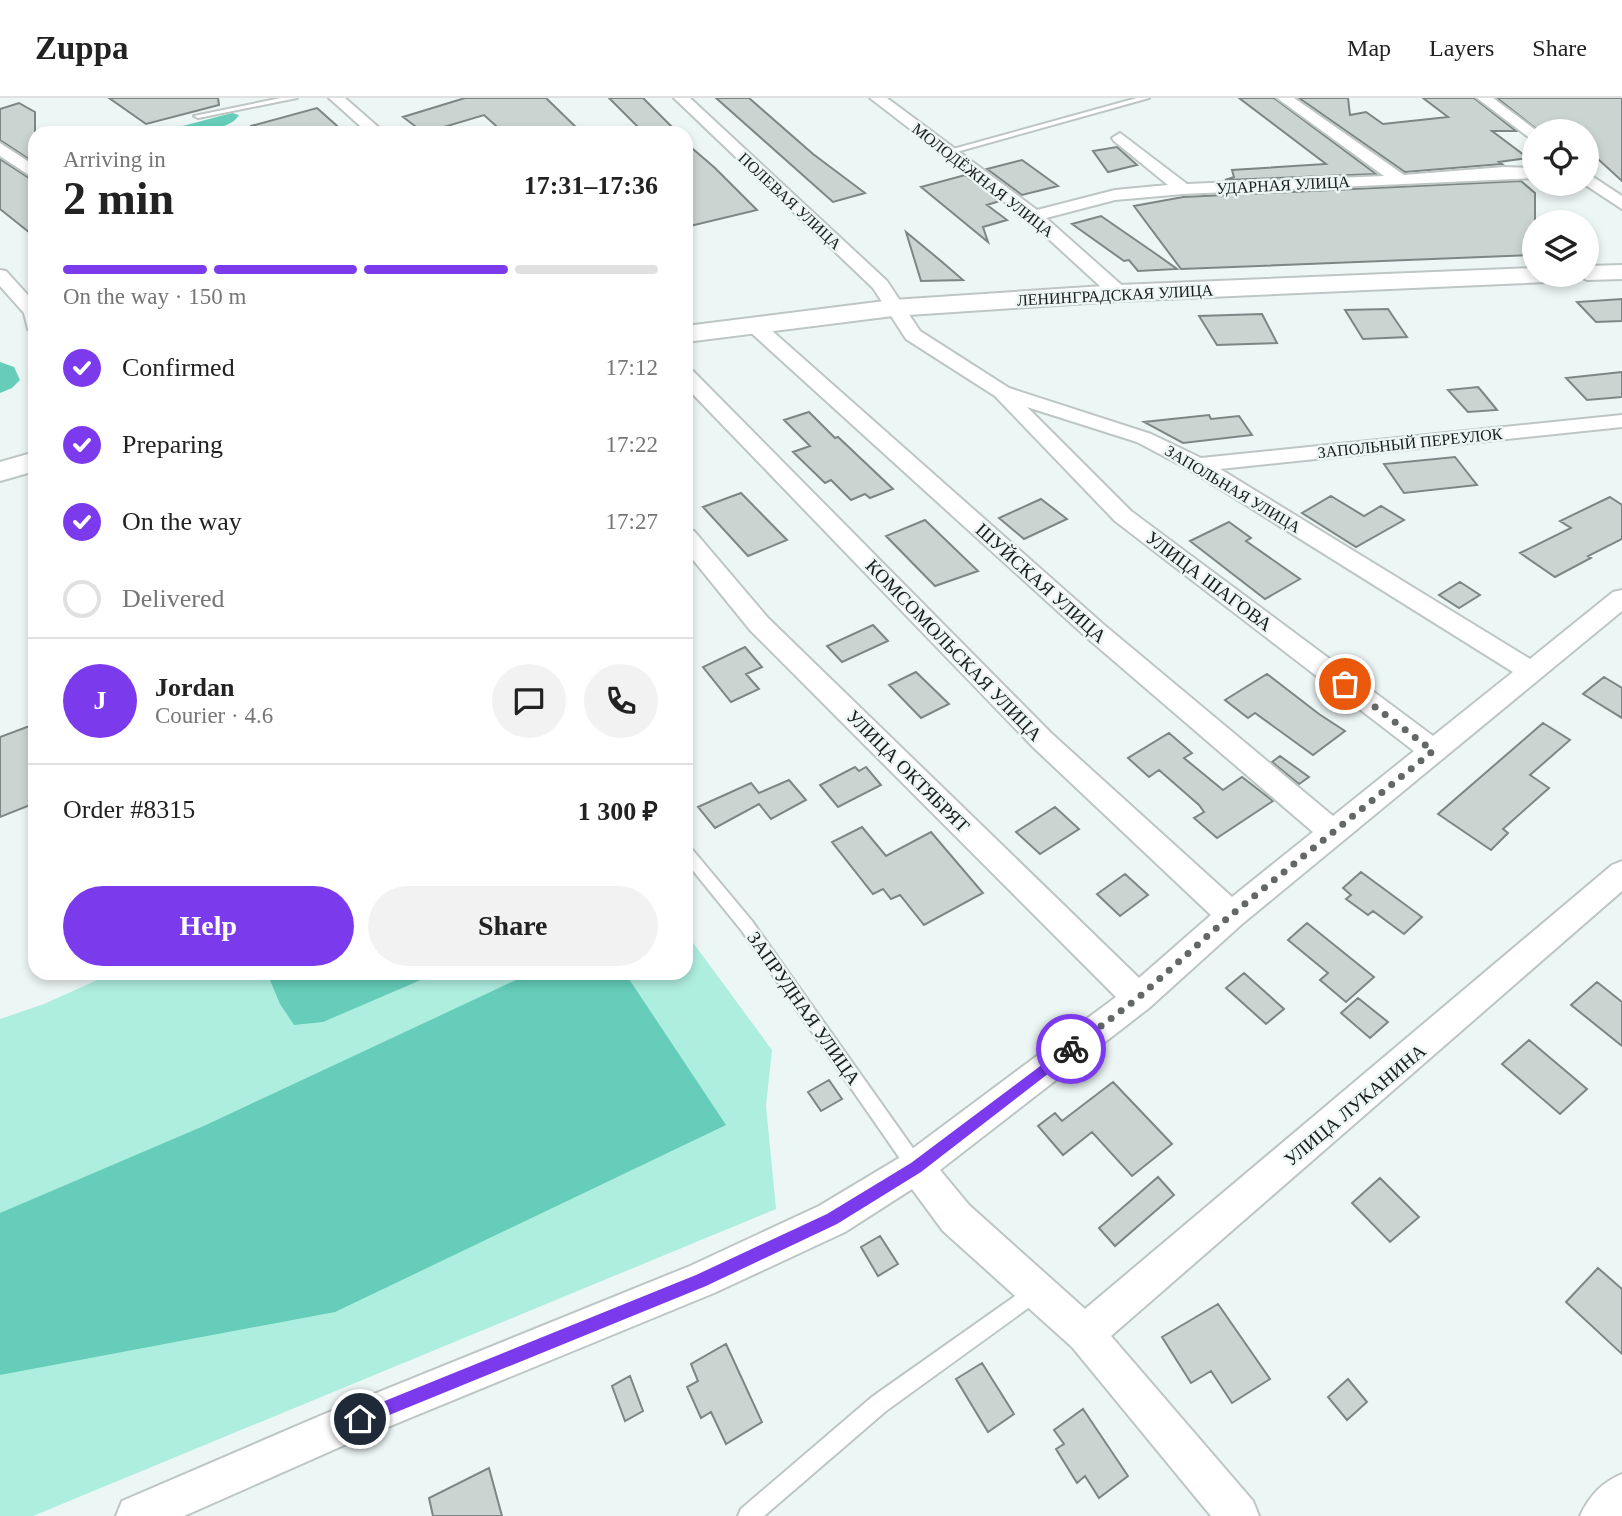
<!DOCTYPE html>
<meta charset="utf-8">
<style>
body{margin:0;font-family:Georgia,serif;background:#f2f2f2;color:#222;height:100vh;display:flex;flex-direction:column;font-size:26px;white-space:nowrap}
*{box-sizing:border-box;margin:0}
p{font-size:23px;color:#767676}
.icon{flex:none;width:38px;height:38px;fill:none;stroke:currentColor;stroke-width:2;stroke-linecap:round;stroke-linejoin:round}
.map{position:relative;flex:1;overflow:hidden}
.drawer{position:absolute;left:28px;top:28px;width:665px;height:854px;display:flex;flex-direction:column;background:#fff;border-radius:21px;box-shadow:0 4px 10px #0003}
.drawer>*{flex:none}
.controls{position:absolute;left:1522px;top:21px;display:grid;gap:14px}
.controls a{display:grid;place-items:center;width:77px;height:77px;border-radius:50%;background:#fff;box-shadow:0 4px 10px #0003;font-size:35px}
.pin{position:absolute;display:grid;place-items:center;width:60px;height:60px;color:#fff;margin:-30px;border:4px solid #fff;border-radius:50%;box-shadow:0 2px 7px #0007}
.courier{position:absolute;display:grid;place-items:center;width:70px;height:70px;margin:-35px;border:5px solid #7c3aed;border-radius:50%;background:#fff;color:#222;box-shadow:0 2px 9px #0007}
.headline em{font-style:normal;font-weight:600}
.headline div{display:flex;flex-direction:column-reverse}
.headline{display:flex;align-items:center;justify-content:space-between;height:119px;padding:0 35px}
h1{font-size:46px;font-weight:600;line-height:52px}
.bar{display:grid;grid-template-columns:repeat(4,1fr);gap:10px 7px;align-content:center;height:84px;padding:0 35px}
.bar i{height:9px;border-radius:5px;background:#e0e0e0}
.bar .on{background:#7c3aed}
.bar p{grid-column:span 4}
.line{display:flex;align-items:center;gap:18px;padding:0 35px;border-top:2px solid #e0e0e0}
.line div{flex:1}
.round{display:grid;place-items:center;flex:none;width:74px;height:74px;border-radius:37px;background:#f2f2f2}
ol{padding:0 35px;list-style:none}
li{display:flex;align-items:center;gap:21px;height:77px}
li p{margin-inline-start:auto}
li .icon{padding:7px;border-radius:50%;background:#7c3aed;color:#fff;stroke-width:4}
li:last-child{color:#767676}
li i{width:38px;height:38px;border:4px solid #e0e0e0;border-radius:50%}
.action{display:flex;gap:14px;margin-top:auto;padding:14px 35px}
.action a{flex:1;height:80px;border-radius:42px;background:#7c3aed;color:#fff;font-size:28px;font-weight:600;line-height:80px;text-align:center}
.action a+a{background:#f2f2f2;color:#222}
header{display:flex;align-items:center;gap:42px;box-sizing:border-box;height:98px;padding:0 35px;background:#fff;border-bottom:2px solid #e0e0e0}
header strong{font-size:33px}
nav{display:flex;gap:38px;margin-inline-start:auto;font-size:24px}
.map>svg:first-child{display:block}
.green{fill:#aeeedf}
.water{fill:#65cdb9}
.building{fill:#cad4d1;stroke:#7d8684;stroke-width:2}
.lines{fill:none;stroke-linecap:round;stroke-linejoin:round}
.lane-casing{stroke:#bdc6c4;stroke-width:4}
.street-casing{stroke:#bdc6c4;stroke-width:4}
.secondary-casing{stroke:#bdc6c4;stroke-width:4}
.lane{fill:#fff;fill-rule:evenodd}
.street{fill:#fff;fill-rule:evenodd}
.secondary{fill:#fff;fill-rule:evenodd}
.route{fill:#7c3aed}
.done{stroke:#636867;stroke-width:7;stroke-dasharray:0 12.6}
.labels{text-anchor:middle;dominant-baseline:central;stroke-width:5;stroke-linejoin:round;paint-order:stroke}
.far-street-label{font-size:16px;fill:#191c1b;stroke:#ecf6f4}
.street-label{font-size:19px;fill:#191c1b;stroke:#ecf6f4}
</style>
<header>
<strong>Zuppa</strong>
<nav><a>Map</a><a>Layers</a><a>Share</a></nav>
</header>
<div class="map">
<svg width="1622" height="1418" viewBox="0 0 1622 1418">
<rect width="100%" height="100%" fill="#ecf6f4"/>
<path class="green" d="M 686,835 L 772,952 L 766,1008 L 776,1111 L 33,1418 L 0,1418 L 0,921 L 44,906 L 113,875 L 686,875 Z"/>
<path class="water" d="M 232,15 L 239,17 C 229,36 176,35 156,35 Z
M 0,264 L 14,269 L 20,282 L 12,290 L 0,295 Z
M 267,875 L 437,875 L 323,924 L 294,927 L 280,906 Z
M 531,875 L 625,875 L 726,1027 L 335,1214 L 0,1277 L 0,1115 L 206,1027 Z"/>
<path class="building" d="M 109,0 L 218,0 L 219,7 L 146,26 Z
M 465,0 L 546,0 L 582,35 L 504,35 L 484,17 L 424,35 L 403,19 Z
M 609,0 L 643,0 L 678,35 L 644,35 Z
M 716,0 L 749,0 L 813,56 L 865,95 L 833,104 Z
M 1239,0 L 1274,0 L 1376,76 L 1225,82 L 1234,79 L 1232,72 L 1326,66 Z
M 1299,0 L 1348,0 L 1350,17 L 1366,14 L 1383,26 L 1448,19 L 1423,0 L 1474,0 L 1516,33 L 1492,33 L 1528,60 L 1499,64 L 1502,66 L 1405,74 Z
M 1497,0 L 1622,0 L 1622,83 L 1587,51 L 1587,33 L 1539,33 Z
M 19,5 L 35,14 L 35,65 L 0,42 L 0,11 Z
M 317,10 L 345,35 L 252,35 L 251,28 Z
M 686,45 L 715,70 L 757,112 L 686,129 Z
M 1117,49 L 1137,67 L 1108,74 L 1093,53 Z
M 0,61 L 35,84 L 35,139 L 0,111 Z
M 1022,62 L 1058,88 L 1022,97 L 987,71 Z
M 965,77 L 1000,103 L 987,107 L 1007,122 L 983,129 L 988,144 L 921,89 Z
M 1521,83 L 1535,95 L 1535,157 L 1181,171 L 1134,108 L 1183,99 Z
M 1101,118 L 1156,156 L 1177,171 L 1138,173 L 1129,162 L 1124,163 L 1072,126 Z
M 906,134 L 941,163 L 963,182 L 921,183 Z
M 1622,201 L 1622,223 L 1596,224 L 1577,204 Z
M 1388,211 L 1407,239 L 1363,241 L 1345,212 Z
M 1262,216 L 1277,245 L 1217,247 L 1199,218 Z
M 1622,274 L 1622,299 L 1587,302 L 1566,280 Z
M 1478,289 L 1484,296 L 1497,312 L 1468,314 L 1448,292 Z
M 809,314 L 835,340 L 838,339 L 893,391 L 870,400 L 865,396 L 851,402 L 831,382 L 825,385 L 793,354 L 810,348 L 784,322 Z
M 1209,317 L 1211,321 L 1239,318 L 1252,337 L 1183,345 L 1144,324 Z
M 1455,359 L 1477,387 L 1404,395 L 1384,366 Z
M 741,395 L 787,442 L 748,458 L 703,409 Z
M 1331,398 L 1364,418 L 1381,408 L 1404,422 L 1356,449 L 1302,415 Z
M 1610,399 L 1622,407 L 1622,441 L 1588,458 L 1591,460 L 1555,479 L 1520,455 L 1571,430 L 1560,423 Z
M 1041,401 L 1067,421 L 1024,441 L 999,420 Z
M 925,422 L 978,473 L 935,488 L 886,438 Z
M 1229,424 L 1251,440 L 1246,443 L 1300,481 L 1265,501 L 1190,443 Z
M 1460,484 L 1480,497 L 1459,510 L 1439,497 Z
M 873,527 L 888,543 L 842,564 L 827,548 Z
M 745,549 L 762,569 L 746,576 L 759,591 L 731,604 L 703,569 Z
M 916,574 L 949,606 L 921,620 L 889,587 Z
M 1267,576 L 1319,616 L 1345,633 L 1313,657 L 1255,615 L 1248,620 L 1225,602 Z
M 1604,579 L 1622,590 L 1622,620 L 1583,596 Z
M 1543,625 L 1570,642 L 1530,677 L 1549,690 L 1503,731 L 1508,735 L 1491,752 L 1438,716 Z
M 35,626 L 35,705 L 0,719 L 0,639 Z
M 1169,635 L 1192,655 L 1184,660 L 1223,692 L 1242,679 L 1273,703 L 1217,740 L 1194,720 L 1204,714 L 1199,707 L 1159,672 L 1149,679 L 1128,660 Z
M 1280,658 L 1309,679 L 1299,686 L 1272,664 Z
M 855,669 L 859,673 L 866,669 L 881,687 L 838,709 L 820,687 Z
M 789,682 L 806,702 L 771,721 L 759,706 L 715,730 L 698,709 L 751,685 L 759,695 Z
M 1055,709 L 1079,731 L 1040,756 L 1016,734 Z
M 862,729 L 886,758 L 931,734 L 983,795 L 924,827 L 900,797 L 891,801 L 883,791 L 873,796 L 832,744 Z
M 1361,774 L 1422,819 L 1404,836 L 1373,813 L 1368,817 L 1346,801 L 1351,797 L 1343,790 Z
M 1125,776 L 1148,797 L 1120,818 L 1097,796 Z
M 1307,825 L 1374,879 L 1346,904 L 1320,882 L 1328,875 L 1288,842 Z
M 1244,875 L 1284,911 L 1266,926 L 1226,890 Z
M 1597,884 L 1622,904 L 1622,948 L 1571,907 Z
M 1358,900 L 1388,924 L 1370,940 L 1341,915 Z
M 1529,942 L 1587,991 L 1560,1016 L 1502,966 Z
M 829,982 L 842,1001 L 821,1013 L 808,994 Z
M 1113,984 L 1172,1046 L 1132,1078 L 1092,1034 L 1063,1057 L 1038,1028 L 1055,1015 L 1062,1023 Z
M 1158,1079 L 1174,1097 L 1115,1148 L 1099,1130 Z
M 1380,1080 L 1419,1119 L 1390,1144 L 1352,1105 Z
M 880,1138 L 898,1166 L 878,1178 L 861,1149 Z
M 1598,1170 L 1622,1191 L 1622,1256 L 1566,1204 Z
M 1218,1206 L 1270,1281 L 1232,1305 L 1211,1273 L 1191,1285 L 1162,1239 Z
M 726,1246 L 762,1324 L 726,1346 L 711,1314 L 701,1320 L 687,1289 L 698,1283 L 691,1266 Z
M 982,1265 L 1014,1316 L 988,1334 L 956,1281 Z
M 630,1278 L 643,1313 L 625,1323 L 612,1288 Z
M 1348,1281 L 1367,1304 L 1347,1322 L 1328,1299 Z
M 1083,1311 L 1128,1378 L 1099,1400 L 1085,1378 L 1077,1385 L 1056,1351 L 1064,1346 L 1054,1332 Z
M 489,1370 L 502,1418 L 433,1418 L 429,1400 Z"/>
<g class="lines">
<defs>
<path id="lane" d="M 281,0 L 297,0 L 198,20 L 194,18 Z
M 1137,0 L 1149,0 L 949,56 L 942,54 Z
M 686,748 L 691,750 L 752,823 L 922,1063 L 925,1069 L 922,1075 L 916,1077 L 910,1075 L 742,833 L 686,764 Z
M 1035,1184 L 1042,1186 L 1044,1193 L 1042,1200 L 886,1313 L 764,1418 L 738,1418 L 741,1411 L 872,1299 Z"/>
<path id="street" d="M 329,0 L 345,0 L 385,35 L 368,35 Z
M 674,0 L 690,0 L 887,183 L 920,233 L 1009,290 L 1151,336 L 1201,360 L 1622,317 L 1622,329 L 1220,371 L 1530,561 L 1613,494 L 1622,492 L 1622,513 L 1242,826 L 1149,910 L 940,1072 L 969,1107 L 1085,1211 L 1612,767 L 1622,763 L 1622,793 L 1111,1238 L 1253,1403 L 1259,1418 L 1211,1418 L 1072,1249 L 943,1133 L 912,1091 L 845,1134 L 714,1195 L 349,1345 L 184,1418 L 116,1418 L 122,1403 L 322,1317 L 690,1168 L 819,1108 L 904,1057 L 1116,899 L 750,532 L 686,453 L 686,431 L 694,433 L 768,520 L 1139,880 L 1211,817 L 1033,649 L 686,289 L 686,271 L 693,273 L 1051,635 L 1232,799 L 1313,734 L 1085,538 L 748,232 L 745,228 L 748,224 L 762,224 L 1103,526 L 1333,718 L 1414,653 L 1115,423 L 995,298 L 906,241 L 873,190 ZM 1027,309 L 1137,344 L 1190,372 L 1513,574 L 1433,638 L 1131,413 Z
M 870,0 L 887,0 L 1037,112 L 1115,92 L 1168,87 L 1114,43 L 1112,40 L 1120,35 L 1187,86 L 1384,78 L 1277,0 L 1294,0 L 1404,77 L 1504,69 L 1535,70 L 1535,80 L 1183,96 L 1115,102 L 1046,120 L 1126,191 L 1128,195 L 1126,199 L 1112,199 L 1028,122 Z
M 1477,0 L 1493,0 L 1537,33 L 1535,33 L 1535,44 Z
M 0,45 L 35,68 L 35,81 L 0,58 Z
M 1587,75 L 1622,98 L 1622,111 L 1584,86 L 1587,86 Z
M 0,172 L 6,173 L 35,205 L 35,233 L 28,231 L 24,215 L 0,188 Z
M 1622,1376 L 1622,1418 L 1580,1418 C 1589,1398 1602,1384 1622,1376 Z"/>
<path id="secondary" d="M 1622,167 L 1622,181 L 1587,182 L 1576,177 L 1587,177 L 1587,168 Z
M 1535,170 L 1535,177 L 1559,177 L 1556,182 L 1547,184 L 1119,203 L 893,218 L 686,244 L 686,228 L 893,202 L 1119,187 Z
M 35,354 L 35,373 L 0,383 L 0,364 Z"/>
</defs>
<use href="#lane" class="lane-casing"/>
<use href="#street" class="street-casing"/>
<use href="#secondary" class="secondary-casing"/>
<use href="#lane" class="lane"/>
<use href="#street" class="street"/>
<use href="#secondary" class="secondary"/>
</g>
<path class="route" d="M 1071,945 L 1075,947 L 1075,955 L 921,1074 L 837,1126 L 706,1188 L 360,1329 L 355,1327 L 355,1315 L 696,1177 L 827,1116 L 911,1065 Z"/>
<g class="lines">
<path class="done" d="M 1071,951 L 1138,900 L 1231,817 L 1433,653 L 1345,586"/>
</g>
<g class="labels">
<g class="far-street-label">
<text transform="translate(983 82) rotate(38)">МОЛОДЁЖНАЯ УЛИЦА</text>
<text transform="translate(1283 87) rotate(-3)">УДАРНАЯ УЛИЦА</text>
<text transform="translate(790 103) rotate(43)">ПОЛЕВАЯ УЛИЦА</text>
<text transform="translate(1115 197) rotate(-3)">ЛЕНИНГРАДСКАЯ УЛИЦА</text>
<text transform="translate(1410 345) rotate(-6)">ЗАПОЛЬНЫЙ ПЕРЕУЛОК</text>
<text transform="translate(1233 391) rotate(31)">ЗАПОЛЬНАЯ УЛИЦА</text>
</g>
<g class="street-label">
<text transform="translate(1209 483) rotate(37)">УЛИЦА ШАГОВА</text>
<text transform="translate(1041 485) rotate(42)">ШУЙСКАЯ УЛИЦА</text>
<text transform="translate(954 552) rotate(46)">КОМСОМОЛЬСКАЯ УЛИЦА</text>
<text transform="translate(908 673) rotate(45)">УЛИЦА ОКТЯБРЯТ</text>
<text transform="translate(804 910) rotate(55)">ЗАПРУДНАЯ УЛИЦА</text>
<text transform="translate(1355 1007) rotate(-40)">УЛИЦА ЛУКАНИНА</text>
</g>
</g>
</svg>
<div class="controls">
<a><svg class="icon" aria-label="locate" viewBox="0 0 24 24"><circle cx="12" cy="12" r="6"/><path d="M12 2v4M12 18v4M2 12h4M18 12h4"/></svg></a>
<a><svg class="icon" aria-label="layers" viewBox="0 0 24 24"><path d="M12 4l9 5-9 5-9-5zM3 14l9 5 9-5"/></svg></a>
</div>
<div class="pin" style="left:1345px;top:586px;background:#ea580c"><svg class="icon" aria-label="bag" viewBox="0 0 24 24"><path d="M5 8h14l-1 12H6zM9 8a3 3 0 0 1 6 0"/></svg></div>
<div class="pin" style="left:360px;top:1321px;background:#1f2937"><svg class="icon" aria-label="home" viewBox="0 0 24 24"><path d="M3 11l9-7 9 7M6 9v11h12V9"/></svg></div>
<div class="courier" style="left:1071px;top:951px"><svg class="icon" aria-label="bike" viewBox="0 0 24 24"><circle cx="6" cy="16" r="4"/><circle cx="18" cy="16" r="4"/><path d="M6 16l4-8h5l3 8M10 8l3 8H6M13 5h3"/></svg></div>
<section class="drawer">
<div class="headline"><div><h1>2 min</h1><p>Arriving in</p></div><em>17:31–17:36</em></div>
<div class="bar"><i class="on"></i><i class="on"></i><i class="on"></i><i></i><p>On the way · 150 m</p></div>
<ol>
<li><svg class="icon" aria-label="check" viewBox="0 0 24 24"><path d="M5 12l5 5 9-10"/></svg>Confirmed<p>17:12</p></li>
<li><svg class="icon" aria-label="check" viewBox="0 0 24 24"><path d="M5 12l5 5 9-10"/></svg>Preparing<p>17:22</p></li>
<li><svg class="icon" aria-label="check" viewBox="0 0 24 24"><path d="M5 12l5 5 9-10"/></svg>On the way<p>17:27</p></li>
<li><i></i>Delivered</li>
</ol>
<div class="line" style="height:126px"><b class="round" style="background:#7c3aed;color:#fff">J</b><div><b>Jordan</b><p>Courier · 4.6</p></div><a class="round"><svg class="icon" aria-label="chat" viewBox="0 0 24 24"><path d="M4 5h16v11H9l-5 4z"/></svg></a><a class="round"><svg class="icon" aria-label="phone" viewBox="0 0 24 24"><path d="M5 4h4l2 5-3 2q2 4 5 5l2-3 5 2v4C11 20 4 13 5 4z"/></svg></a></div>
<div class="line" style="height:91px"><div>Order #8315</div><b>1 300 ₽</b></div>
<div class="action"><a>Help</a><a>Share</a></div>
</section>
</div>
